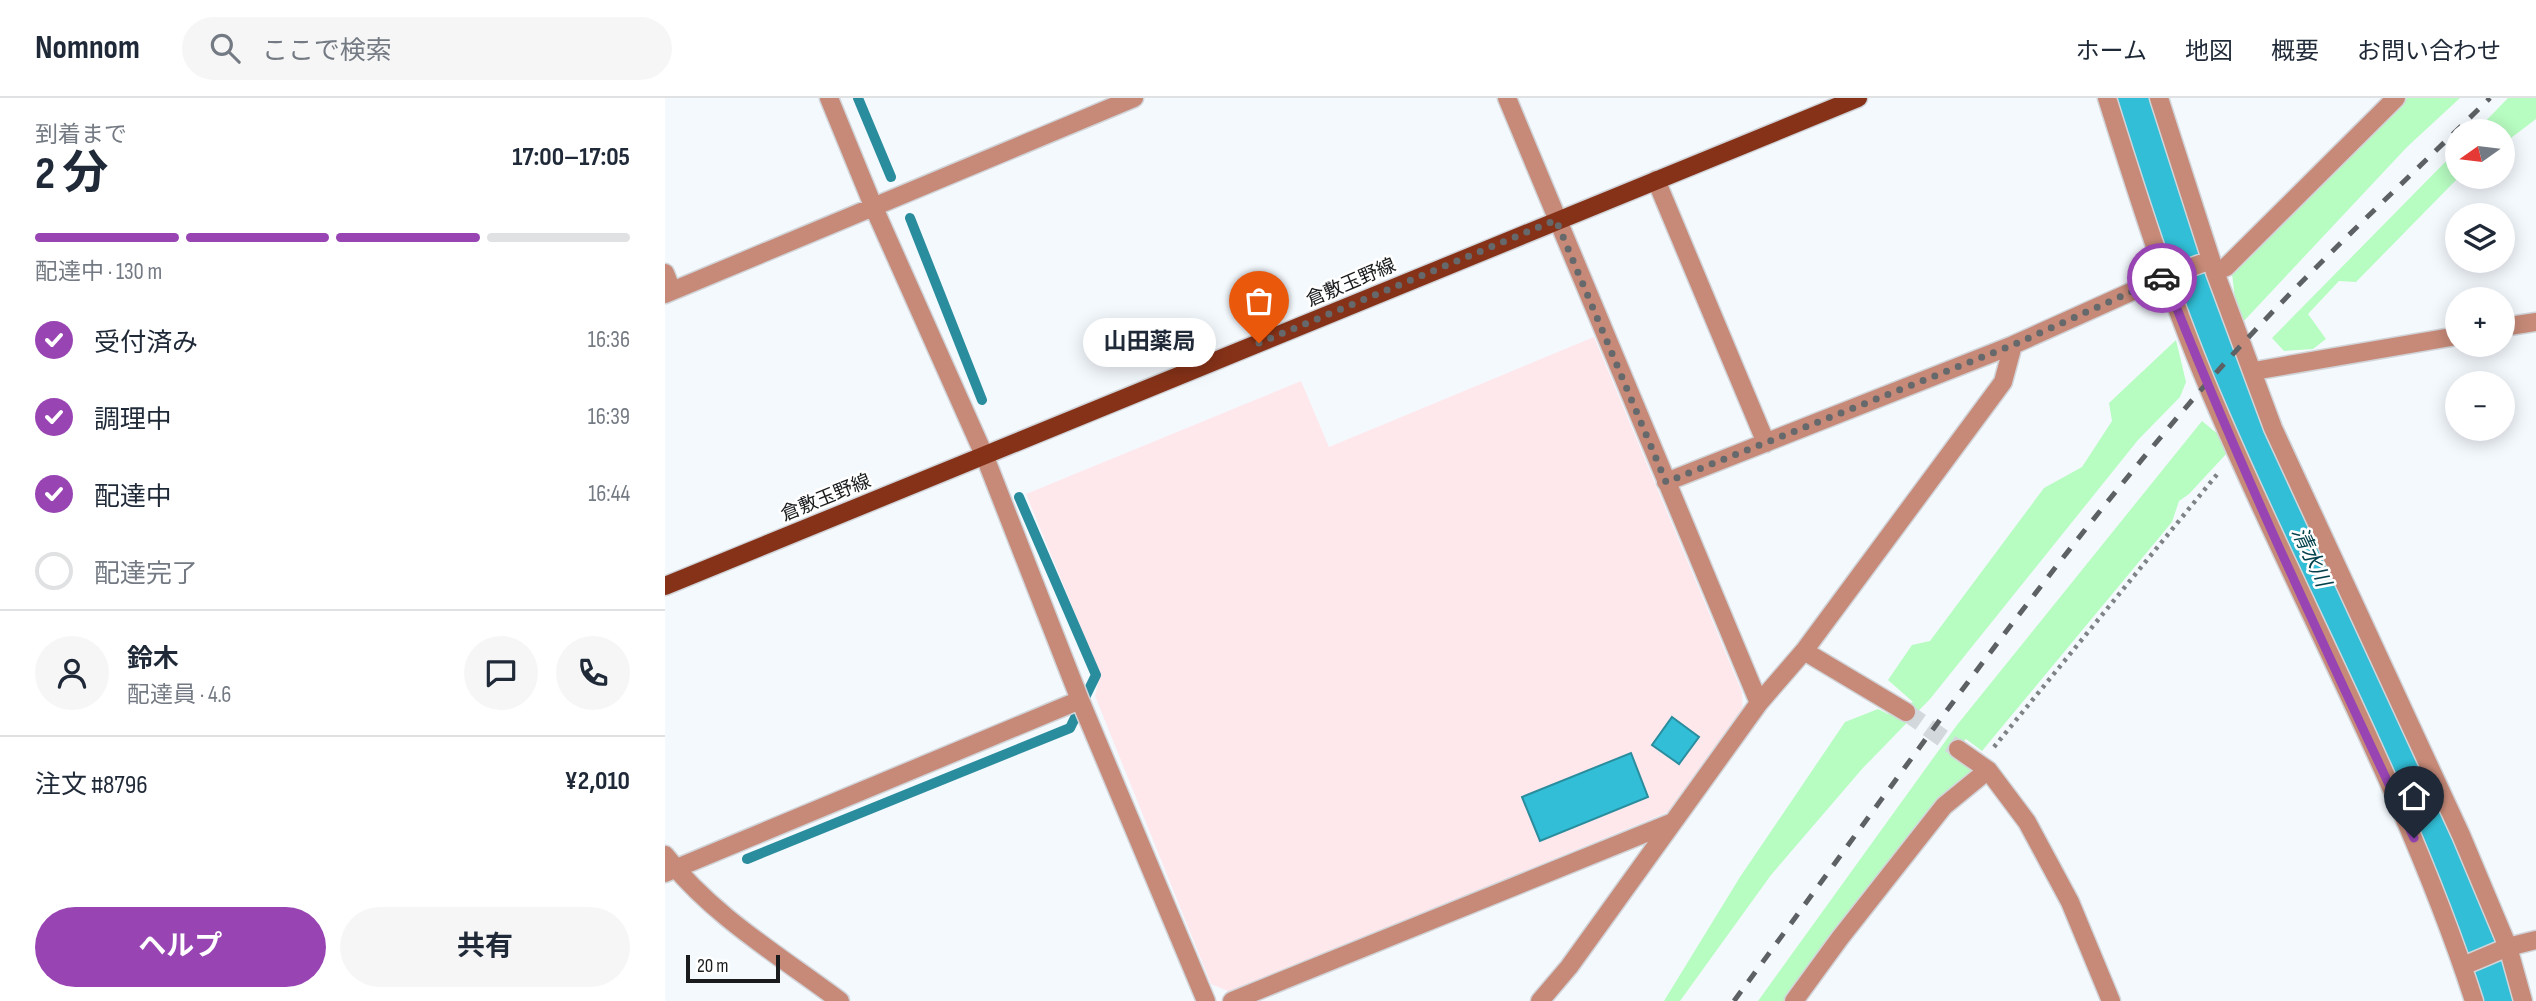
<!DOCTYPE html>
<html lang="ja">
<meta charset="utf-8">
<style>
body{margin:0;font-family:"Sofia Sans Condensed","Noto Sans JP",sans-serif;background:#f6f6f7;color:#1f2937;height:100vh;display:flex;flex-direction:column;font-size:26px;white-space:nowrap}
*{box-sizing:border-box;margin:0}
p{font-size:23px;color:#747a83}
.icon{flex:none;width:38px;height:38px;fill:none;stroke:currentColor;stroke-width:2;stroke-linecap:round;stroke-linejoin:round}
.map{position:relative;flex:1;overflow:hidden}
.sheet{display:flex;flex-direction:column;background:#fff;width:665px}
.sheet>*{flex:none}
.needle{width:46px;rotate:256deg}
.buttons{position:absolute;left:1780px;top:21px;display:grid;gap:14px}
.buttons a{display:grid;place-items:center;width:70px;height:70px;border-radius:50%;background:#fff;box-shadow:0 4px 18px #0003;font-size:35px}
.scale{position:absolute;left:21px;bottom:18px;width:94px;box-sizing:border-box;padding-left:7px;border:4px solid #191b1d;border-top:0;font-size:19px;line-height:24px;white-space:nowrap;color:#191b1d;-webkit-text-stroke:5px #fff;paint-order:stroke}
.pin{position:absolute;display:grid;place-items:center;width:60px;height:60px;color:#fff;margin:-72px -30px;border-radius:50% 50% 50% 0;rotate:-45deg;box-shadow:0 0 7px #0007}
.pin .icon{rotate:45deg}
.courier{position:absolute;display:grid;place-items:center;width:70px;height:70px;margin:-35px;border:5px solid #9845b3;border-radius:50%;background:#fff;color:#222;box-shadow:0 2px 9px #0007}
.bubble{position:absolute;height:49px;border-radius:24px;background:#fff;box-shadow:0 4px 18px #0003;font-size:23px;font-weight:700;line-height:49px;text-align:center}
.head em{font-style:normal;font-weight:700}
.head div{display:flex;flex-direction:column-reverse}
.head{display:flex;align-items:center;justify-content:space-between;height:119px;padding:0 35px}
h1{font-size:46px;font-weight:700;line-height:52px}
.bar{display:grid;grid-template-columns:repeat(4,1fr);gap:10px 7px;align-content:center;height:84px;padding:0 35px}
.bar i{height:9px;border-radius:5px;background:#e0e1e3}
.bar .current{background:#9845b3}
.bar p{grid-column:span 4}
.line{display:flex;align-items:center;gap:18px;padding:0 35px;border-top:2px solid #e0e1e3}
.line div{flex:1}
.round{display:grid;place-items:center;flex:none;width:74px;height:74px;border-radius:37px;background:#f6f6f7}
ol{padding:0 35px;list-style:none}
li{display:flex;align-items:center;gap:21px;height:77px}
li p{margin-inline-start:auto}
li .icon{padding:7px;border-radius:50%;background:#9845b3;color:#fff;stroke-width:4}
li:last-child{color:#747a83}
li i{width:38px;height:38px;border:4px solid #e0e1e3;border-radius:50%}
.primary-button{display:flex;gap:14px;margin-top:auto;padding:14px 35px}
.primary-button a{flex:1;height:80px;border-radius:42px;background:#9845b3;color:#fff;font-size:28px;font-weight:700;line-height:80px;text-align:center}
.primary-button a+a{background:#f6f6f7;color:#1f2937}
header{display:flex;align-items:center;gap:42px;box-sizing:border-box;height:98px;padding:0 35px;background:#fff;border-bottom:2px solid #e0e1e3}
header strong{font-size:33px}
nav{display:flex;gap:38px;margin-inline-start:auto;font-size:24px}
.search{width:490px;height:63px;background:#f6f6f7;display:flex;align-items:center;gap:18px;box-sizing:border-box;padding:0 24px;border-radius:38px;color:#747a83;font-size:26px}
main{display:flex;flex:1;min-height:0}
.map>svg:first-child{display:block}
.education{fill:#fee8ec}
.green{fill:#b7fcc1}
.water{fill:#31bed6;stroke:#2a8d9e;stroke-width:2}
.lines{fill:none;stroke-linecap:round;stroke-linejoin:round}
.stream{stroke:#2a8d9e;stroke-width:10}
.river{stroke:#31bed6;stroke-width:58}
.minor-tunnel{stroke:#d3d8dc;stroke-width:18;stroke-dasharray:18 9;stroke-linecap:butt}
.minor-casing{stroke:#d1d5da;stroke-width:21}
.major-casing{stroke:#d1d5da;stroke-width:21}
.path{stroke:#7f8386;stroke-width:4.5;stroke-dasharray:3.5 5;stroke-linecap:butt}
.minor{stroke:#c78a78;stroke-width:18}
.major{stroke:#863218;stroke-width:18}
.rail{stroke:#5e6164;stroke-width:5;stroke-dasharray:12 12;stroke-linecap:butt}
.done{stroke:#66696c;stroke-width:7;stroke-dasharray:0 12.6}
.route{stroke:#9845b3;stroke-width:9}
.labels{text-anchor:middle;dominant-baseline:central;stroke-width:5;stroke-linejoin:round;paint-order:stroke}
.street-label{font-size:19px;fill:#191b1d;stroke:#fff}
.water-label{font-size:21px;font-style:italic;fill:#04434d;stroke:#fff}
</style>
<header>
<strong>Nomnom</strong>
<div class="search"><svg class="icon" aria-label="search" viewBox="0 0 24 24"><circle cx="10" cy="10" r="6"/><path d="M15 15l6 6"/></svg>ここで検索</div>
<nav><a>ホーム</a><a>地図</a><a>概要</a><a>お問い合わせ</a></nav>
</header>
<main>
<section class="sheet">
<div class="head"><div><h1>2 分</h1><p>到着まで</p></div><em>17:00–17:05</em></div>
<div class="bar"><i class="current"></i><i class="current"></i><i class="current"></i><i></i><p>配達中 · 130 m</p></div>
<ol>
<li><svg class="icon" aria-label="check" viewBox="0 0 24 24"><path d="M5 12l5 5 9-10"/></svg>受付済み<p>16:36</p></li>
<li><svg class="icon" aria-label="check" viewBox="0 0 24 24"><path d="M5 12l5 5 9-10"/></svg>調理中<p>16:39</p></li>
<li><svg class="icon" aria-label="check" viewBox="0 0 24 24"><path d="M5 12l5 5 9-10"/></svg>配達中<p>16:44</p></li>
<li><i></i>配達完了</li>
</ol>
<div class="line" style="height:126px"><a class="round"><svg class="icon" aria-label="person" viewBox="0 0 24 24"><circle cx="12" cy="8" r="4"/><path d="M4 21q1-7 8-7t8 7"/></svg></a><div><b>鈴木</b><p>配達員 · 4.6</p></div><a class="round"><svg class="icon" aria-label="chat" viewBox="0 0 24 24"><path d="M4 5h16v11H9l-5 4z"/></svg></a><a class="round"><svg class="icon" aria-label="phone" viewBox="0 0 24 24"><path d="M5 4h4l2 5-3 2q2 4 5 5l2-3 5 2v4C11 20 4 13 5 4z"/></svg></a></div>
<div class="line" style="height:91px"><div>注文 #8796</div><b>¥2,010</b></div>
<div class="primary-button"><a>ヘルプ</a><a>共有</a></div>
</section>
<div class="map">
<svg width="1871" height="903" viewBox="0 0 1871 903">
<rect width="100%" height="100%" fill="#f4f9fe"/>
<path class="education" d="M 929,239 L 1077,594 L 1078,616 L 1003,714 L 565,894 L 546,886 L 430,598 L 435,576 L 361,396 L 636,283 L 664,349 Z"/>
<path class="green" d="M 1742,0 L 1795,0 L 1742,49 L 1577,225 L 1570,201 L 1567,176 Z
M 1843,0 L 1871,0 L 1871,21 L 1838,46 L 1838,33 L 1811,33 Z
M 1792,52 L 1792,79 L 1794,79 L 1691,184 L 1674,183 L 1643,216 L 1661,241 L 1648,251 L 1619,253 L 1607,240 Z
M 1511,242 L 1521,284 L 1515,299 L 1473,342 L 1265,601 L 1197,671 L 1106,777 L 1015,903 L 999,903 L 1075,779 L 1180,624 L 1213,611 L 1223,616 L 1248,604 L 1223,582 L 1247,547 L 1265,543 L 1379,390 L 1417,369 L 1447,323 L 1444,305 Z
M 1537,323 L 1560,342 L 1563,354 L 1524,396 L 1514,403 L 1507,424 L 1317,653 L 1301,641 L 1287,656 L 1308,673 L 1273,704 L 1121,900 L 1119,903 L 1093,903 L 1292,627 Z"/>
<path class="water" d="M 1007,619 L 1034,639 L 1014,666 L 987,647 Z
M 966,655 L 983,699 L 875,743 L 857,699 Z"/>
<g class="lines">
<path class="stream" d="M 193,0 L 226,79
M 245,120 L 317,302
M 82,761 L 405,630 L 431,577 L 354,399"/>
<path class="river" d="M 1470,10 L 1550,249 L 1770,728 L 1808,821 L 1835,903"/>
<path class="minor-tunnel" d="M 1241,614 L 1293,651"/>
<defs>
<path id="minor" d="M 164,0 L 209,110 L 320,359 L 415,602 L 541,903
M 842,0 L 1094,605
M 1442,0 C 1475,105 1508,209 1552,310 C 1636,507 1743,699 1809,903
M 1494,0 L 1550,174 L 1608,330 L 1796,737 L 1843,849 L 1858,903
M 991,82 L 1101,345
M 1550,174 L 1561,169 L 1731,0
M 0,175 L 7,193
M 0,196 L 469,0
M 1838,229 L 1871,224
M 1589,273 L 1792,238
M 1001,384 L 1348,247 L 1499,179 L 1546,162
M 1139,553 L 1241,614
M 1293,651 L 1323,672 L 1362,724 L 1405,804 L 1446,903
M 0,757 C 46,817 115,858 175,903
M 0,775 L 415,602
M 1798,868 L 1843,849 L 1871,842
M 567,903 L 1008,724
M 875,903 L 904,869 L 1094,605 L 1139,553 L 1338,284 L 1348,247
M 1129,903 L 1175,840 L 1279,708 L 1323,672"/>
<path id="major" d="M 0,488 L 1193,0"/>
</defs>
<use href="#minor" class="minor-casing"/>
<use href="#major" class="major-casing"/>
<path class="path" d="M 1329,649 L 1554,374"/>
<use href="#minor" class="minor"/>
<use href="#major" class="major"/>
<path class="rail" d="M 1069,903 C 1219,700 1364,491 1529,300 C 1620,194 1725,98 1825,0"/>
</g>
<g class="lines">
<path class="done" d="M 594,245 L 891,122 L 1001,384 L 1348,247 L 1497,180"/>
<path class="route" d="M 1497,180 L 1499,178 C 1574,370 1662,554 1749,740"/>
</g>
<g class="labels">
<g class="street-label">
<text transform="translate(686 185) rotate(-23)">倉敷玉野線</text>
<text transform="translate(161 400) rotate(-22)">倉敷玉野線</text>
</g>
<g class="water-label">
<text transform="translate(1646 459) rotate(65)">清水川</text>
</g>
</g>
</svg>
<div class="buttons">
<a><svg class="needle" viewBox="-14 -14 28 28"><path d="M0-13l5 13h-10z" fill="#e53935"/><path d="M0 13l5-13h-10z" fill="#747a83"/></svg></a>
<a><svg class="icon" aria-label="layers" viewBox="0 0 24 24"><path d="M12 4l9 5-9 5-9-5zM3 14l9 5 9-5"/></svg></a>
<a>+</a>
<a>−</a>
</div>
<div class="scale">20 m</div>
<div class="pin" style="left:594px;top:245px;background:#ea580c"><svg class="icon" aria-label="bag" viewBox="0 0 24 24"><path d="M5 8h14l-1 12H6zM9 8a3 3 0 0 1 6 0"/></svg></div>
<div class="pin" style="left:1749px;top:740px;background:#1f2937"><svg class="icon" aria-label="home" viewBox="0 0 24 24"><path d="M3 11l9-7 9 7M6 9v11h12V9"/></svg></div>
<div class="courier" style="left:1497px;top:180px"><svg class="icon" aria-label="car" viewBox="0 0 24 24"><path d="M5 17H2v-5l4-1 3-4h7l3 4 3 1v5h-3M9 17h6M6 11h13"/><circle cx="7" cy="17" r="2"/><circle cx="17" cy="17" r="2"/></svg></div>
<div class="bubble" style="left:418px;top:220px;width:133px">山田薬局</div>
</div>
</main>
